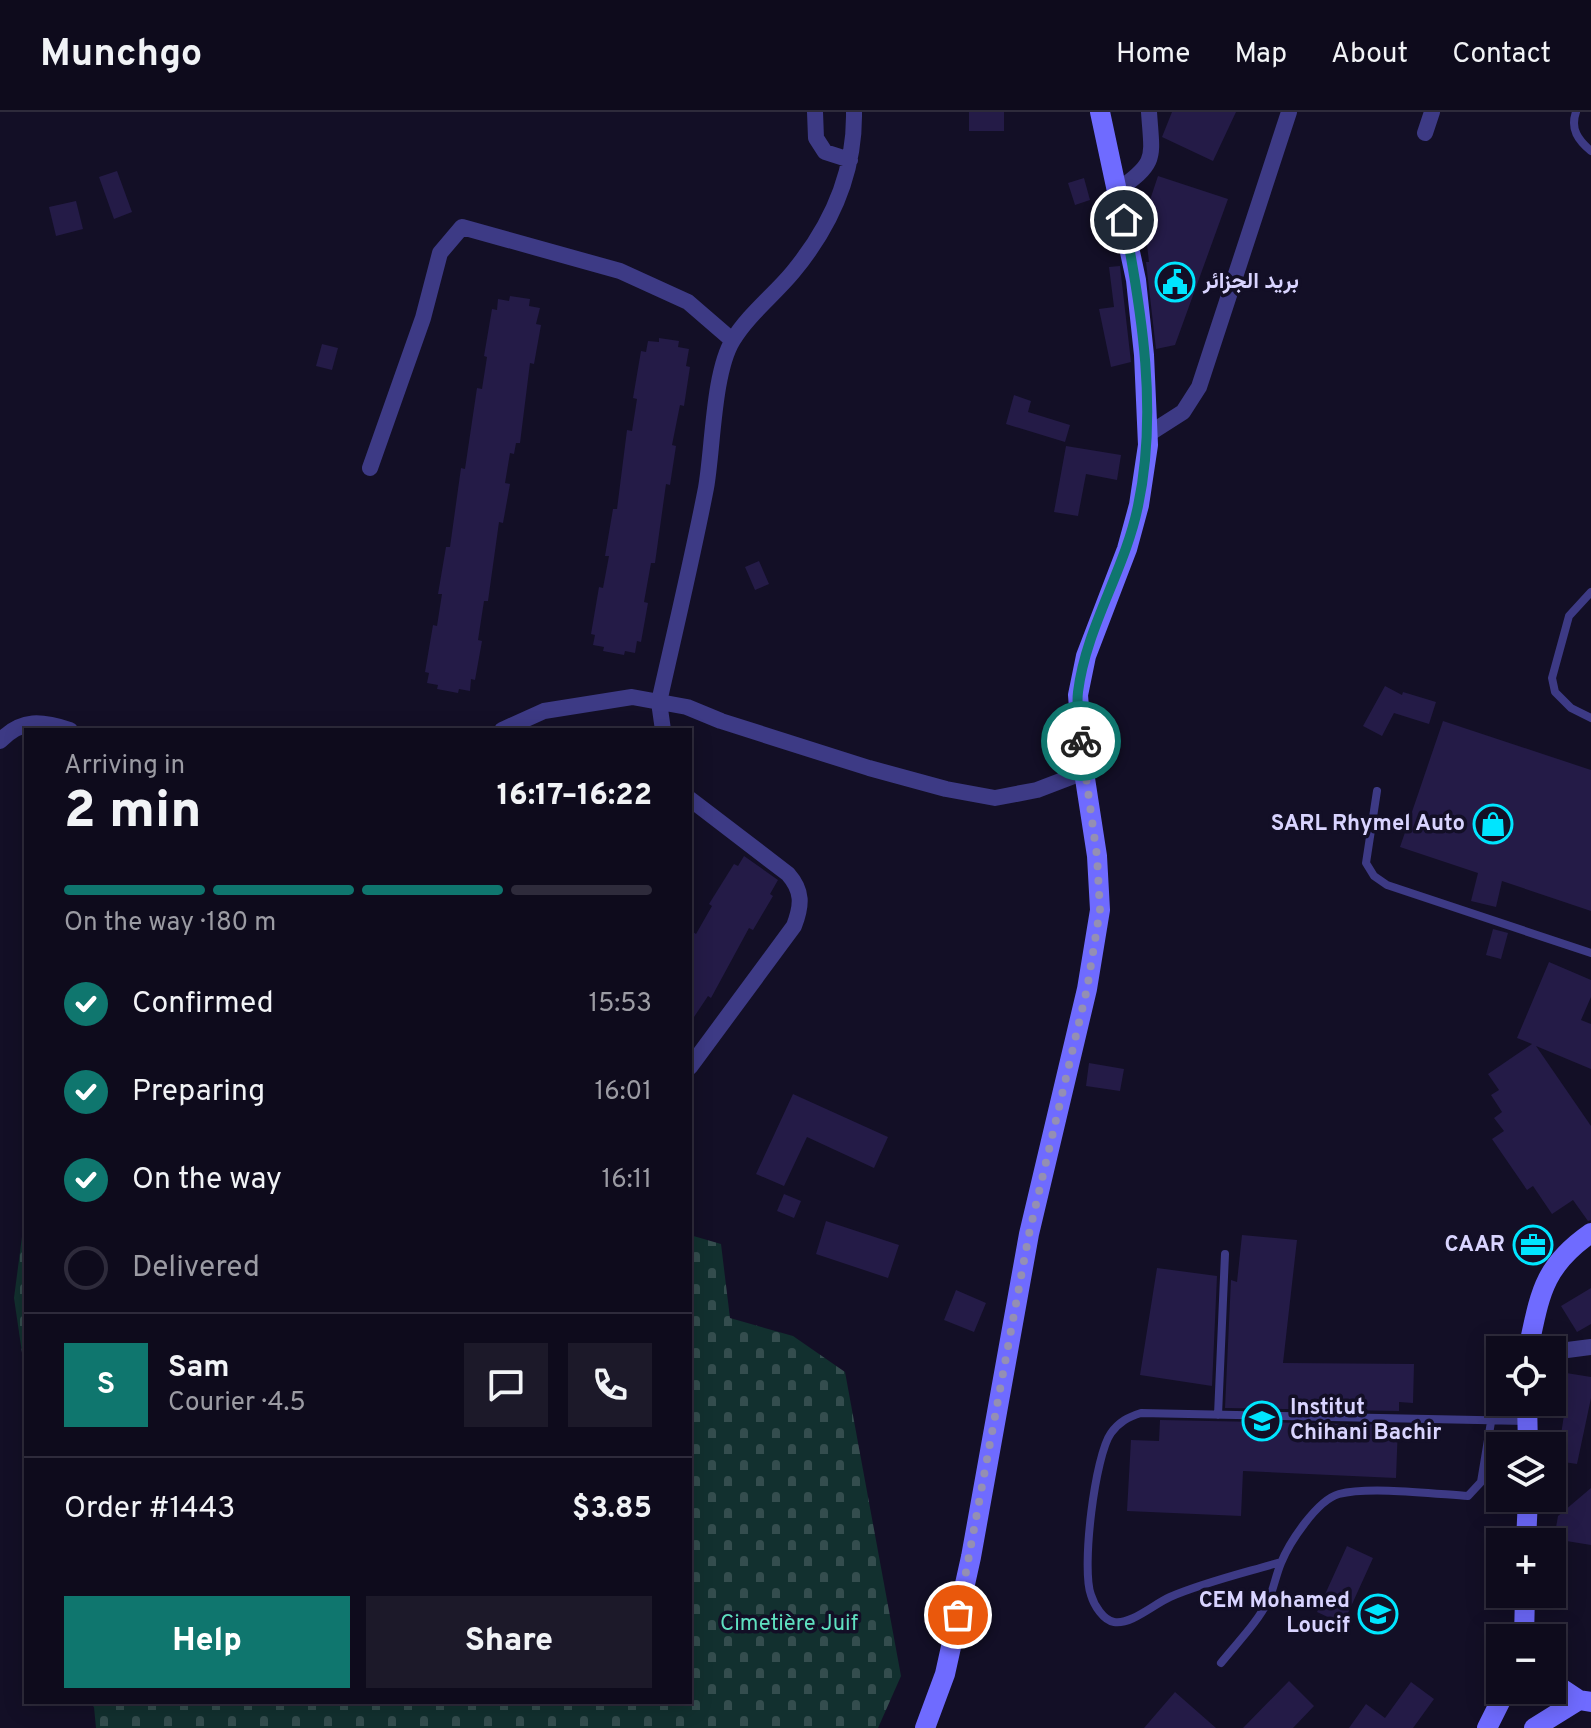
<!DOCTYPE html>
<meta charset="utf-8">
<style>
body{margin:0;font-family:Overpass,Vazirmatn,sans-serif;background:#1c1929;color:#f1f3f6;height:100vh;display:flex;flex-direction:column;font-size:30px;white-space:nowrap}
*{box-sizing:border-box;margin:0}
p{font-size:26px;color:#9b9ba3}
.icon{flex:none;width:44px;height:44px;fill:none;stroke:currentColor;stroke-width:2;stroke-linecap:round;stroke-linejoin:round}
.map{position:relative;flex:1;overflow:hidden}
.details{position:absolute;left:24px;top:616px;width:668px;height:976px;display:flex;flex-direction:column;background:#0e0b1c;border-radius:0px;box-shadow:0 4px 20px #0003,0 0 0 2px #2e2b3b}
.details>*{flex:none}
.controls{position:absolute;left:1486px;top:1224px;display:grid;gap:16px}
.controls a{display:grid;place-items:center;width:80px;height:80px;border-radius:0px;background:#0e0b1c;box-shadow:0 4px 20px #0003,0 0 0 2px #2e2b3b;font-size:40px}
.pin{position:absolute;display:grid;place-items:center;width:68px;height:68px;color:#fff;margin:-34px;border:4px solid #fff;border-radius:50%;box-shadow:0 2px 8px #0007}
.courier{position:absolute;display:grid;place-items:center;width:80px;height:80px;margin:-40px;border:6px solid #0f766e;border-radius:50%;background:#fff;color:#222;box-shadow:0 2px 10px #0007}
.overview em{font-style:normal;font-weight:800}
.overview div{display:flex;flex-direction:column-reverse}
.overview{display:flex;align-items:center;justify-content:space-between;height:136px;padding:0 40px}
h1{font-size:52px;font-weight:800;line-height:60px}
.bar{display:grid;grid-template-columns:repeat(4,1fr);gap:12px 8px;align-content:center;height:96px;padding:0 40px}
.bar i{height:10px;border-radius:6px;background:#2e2b3b}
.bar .current{background:#0f766e}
.bar p{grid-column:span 4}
.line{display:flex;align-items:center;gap:20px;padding:0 40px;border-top:2px solid #2e2b3b}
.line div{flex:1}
.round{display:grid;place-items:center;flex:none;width:84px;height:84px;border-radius:0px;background:#1c1929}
ol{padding:0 40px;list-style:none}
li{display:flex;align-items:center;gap:24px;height:88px}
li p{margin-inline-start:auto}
li .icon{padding:8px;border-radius:50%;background:#0f766e;color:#fff;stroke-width:4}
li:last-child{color:#9b9ba3}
li i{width:44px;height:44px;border:4px solid #2e2b3b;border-radius:50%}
.cta{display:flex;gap:16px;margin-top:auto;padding:16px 40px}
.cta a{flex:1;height:92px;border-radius:0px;background:#0f766e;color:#fff;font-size:32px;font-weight:800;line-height:92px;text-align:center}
.cta a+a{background:#1c1929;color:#f1f3f6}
header{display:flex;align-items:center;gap:48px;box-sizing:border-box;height:112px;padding:0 40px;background:#0e0b1c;border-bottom:2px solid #2e2b3b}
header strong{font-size:38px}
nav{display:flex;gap:44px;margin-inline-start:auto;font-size:28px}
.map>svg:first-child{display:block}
.cemetery{fill:url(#cemetery-stones)}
.building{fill:#241b47}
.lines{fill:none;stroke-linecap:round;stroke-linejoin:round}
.lane{stroke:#3d3a85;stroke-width:8}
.street{stroke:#3d3a85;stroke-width:16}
.secondary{stroke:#6f6bff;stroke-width:20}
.done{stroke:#948fb3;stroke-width:8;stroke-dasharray:0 14.4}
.route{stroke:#0f766e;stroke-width:10}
.labels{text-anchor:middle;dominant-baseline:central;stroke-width:7;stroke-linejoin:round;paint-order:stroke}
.poi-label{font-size:22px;font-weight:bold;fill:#d9d4ff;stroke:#130f26;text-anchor:end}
.park-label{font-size:22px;fill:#5fe0c0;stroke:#130f26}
</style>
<header>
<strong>Munchgo</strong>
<nav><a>Home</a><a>Map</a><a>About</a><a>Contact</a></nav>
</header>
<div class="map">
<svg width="1591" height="1616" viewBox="0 0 1591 1616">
<defs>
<pattern id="cemetery-stones" width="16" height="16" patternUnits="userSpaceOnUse" patternTransform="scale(2)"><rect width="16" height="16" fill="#12302f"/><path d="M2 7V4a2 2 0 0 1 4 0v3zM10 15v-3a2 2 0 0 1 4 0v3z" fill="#344d4e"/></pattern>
</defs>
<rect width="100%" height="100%" fill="#130f26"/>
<path class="cemetery" d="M 26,1094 L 26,1268 L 14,1186 Z
M 690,1123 L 721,1132 L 730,1206 L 793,1224 L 845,1260 L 901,1564 L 878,1616 L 96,1616 L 94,1595 L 89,1590 L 690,1590 Z"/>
<path class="building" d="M 969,0 L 1004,0 L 1004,19 L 969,19 Z
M 1172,0 L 1236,0 L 1213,49 L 1162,25 Z
M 117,59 L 132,100 L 114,107 L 99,65 Z
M 1158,64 L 1228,87 L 1175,233 L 1156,237 L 1146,150 L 1149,150 L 1144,106 Z
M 1084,66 L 1090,88 L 1075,93 L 1068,71 Z
M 76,89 L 83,117 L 56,124 L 49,95 Z
M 1120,154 L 1131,250 L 1111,255 L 1099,197 L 1114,195 L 1109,155 Z
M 510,184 L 530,187 L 529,194 L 540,196 L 536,212 L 541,213 L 534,252 L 530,251 L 520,331 L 516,331 L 514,342 L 510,341 L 505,371 L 510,372 L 503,411 L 499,410 L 488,489 L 484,489 L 478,528 L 482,529 L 475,568 L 471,567 L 470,579 L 459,577 L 458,581 L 437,577 L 438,573 L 427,571 L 429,561 L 425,560 L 433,513 L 437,514 L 442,482 L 438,482 L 446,435 L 450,435 L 461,356 L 465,357 L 477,276 L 482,277 L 487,245 L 484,244 L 492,197 L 497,198 L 498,187 L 509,189 Z
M 659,226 L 679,229 L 678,235 L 689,237 L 686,254 L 690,255 L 684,294 L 680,293 L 672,333 L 676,334 L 670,373 L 666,372 L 655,451 L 651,451 L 644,490 L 648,491 L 641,530 L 637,529 L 635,541 L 625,539 L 624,543 L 603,539 L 604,535 L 593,533 L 595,523 L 591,522 L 599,475 L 603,476 L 609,444 L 605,444 L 613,397 L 617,397 L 627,318 L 632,319 L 637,287 L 633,286 L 641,239 L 646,240 L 648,229 L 659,230 Z
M 322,232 L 338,236 L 332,258 L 316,254 Z
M 1014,283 L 1031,289 L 1028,300 L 1070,313 L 1065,330 L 1006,312 Z
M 1066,334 L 1121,343 L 1117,368 L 1086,362 L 1078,404 L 1054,400 Z
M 759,449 L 769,472 L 755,478 L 745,455 Z
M 1385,574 L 1402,583 L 1403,580 L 1436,590 L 1429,612 L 1394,601 L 1382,624 L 1363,614 Z
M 1443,609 L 1591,658 L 1591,799 L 1502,769 L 1496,795 L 1471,789 L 1478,761 L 1400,735 Z
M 744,744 L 778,768 L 770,782 L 773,784 L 753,818 L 749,816 L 711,886 L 708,884 L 690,911 L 690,818 L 696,822 L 712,794 L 709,792 L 734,752 L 738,754 Z
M 1493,817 L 1508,821 L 1501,847 L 1486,843 Z
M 1549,850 L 1591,868 L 1591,885 L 1581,908 L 1591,912 L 1591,957 L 1536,934 L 1591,1014 L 1591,1108 L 1588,1109 L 1573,1088 L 1552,1102 L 1533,1074 L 1527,1078 L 1492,1027 L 1504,1019 L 1494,1006 L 1502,1000 L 1491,983 L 1499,978 L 1488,962 L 1532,932 L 1517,926 Z
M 1089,951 L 1124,957 L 1120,979 L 1086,974 Z
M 793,982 L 888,1025 L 874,1056 L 807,1025 L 784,1074 L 756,1062 Z
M 784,1082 L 801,1089 L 794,1106 L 777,1099 Z
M 826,1109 L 899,1133 L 888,1166 L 816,1142 Z
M 1242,1123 L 1297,1128 L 1283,1251 L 1414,1252 L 1413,1291 L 1399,1290 L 1399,1299 L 1225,1296 L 1231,1168 L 1237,1170 Z
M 1157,1156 L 1217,1164 L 1212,1274 L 1140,1263 Z
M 1591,1176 L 1591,1212 L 1577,1220 L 1561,1194 Z
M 956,1178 L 986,1191 L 974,1220 L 944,1208 Z
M 1560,1260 L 1591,1265 L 1591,1286 L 1577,1352 L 1557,1349 L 1567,1283 L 1556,1282 Z
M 1160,1308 L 1398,1313 L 1396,1366 L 1243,1359 L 1241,1404 L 1127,1399 L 1131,1328 L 1159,1329 Z
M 1591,1376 L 1591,1433 L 1554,1427 L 1558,1404 Z
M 1347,1434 L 1373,1446 L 1343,1512 L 1317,1500 Z
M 1289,1569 L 1314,1594 L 1293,1616 L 1243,1616 Z
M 1411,1570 L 1434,1587 L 1413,1616 L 1349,1616 L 1366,1592 L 1385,1606 Z
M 1175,1580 L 1216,1616 L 1144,1616 Z"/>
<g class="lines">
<path class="lane" d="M 1576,0 C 1570,17 1578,28 1591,39
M 1591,480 L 1569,504 L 1552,566 L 1555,580 L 1571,596 L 1591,606
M 1377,679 L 1366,751 L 1374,764 L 1387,773 L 1591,841
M 1218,1303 L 1225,1142
M 1281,1450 C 1244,1461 1205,1470 1170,1485 C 1154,1492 1131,1513 1114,1510 C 1103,1508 1094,1493 1091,1483 C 1081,1457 1095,1343 1111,1321 C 1119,1310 1128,1305 1141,1301 L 1527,1309
M 1221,1551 C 1237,1531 1258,1510 1269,1487 C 1274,1475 1276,1463 1281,1451 C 1289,1431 1317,1388 1339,1382 C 1369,1374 1436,1382 1468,1384 L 1481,1370 L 1491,1310"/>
<path class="street" d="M 815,0 L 816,26 L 825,40 L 850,48
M 1425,21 L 1432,0
M 1118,78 C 1158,50 1152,46 1149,0
M 1147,323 L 1183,300 L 1199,275 L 1289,0
M 370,356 L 423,206 L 440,141 L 462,115 L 620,159 L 688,190 L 732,228
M 502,618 L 544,599 L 632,585 L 687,595 L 721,609 L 869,656 L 946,677 L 995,686 L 1037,678 L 1084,660
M 663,618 L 659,590 C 675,519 692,448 706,376 C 713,337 713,260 733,228 C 748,203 774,183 793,160 C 831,114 855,60 854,0
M 0,629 C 22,606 42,609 70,618
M 690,687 L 788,762 C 803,779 802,793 794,814 L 690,955
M 1552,1240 L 1591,1235"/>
<path class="secondary" d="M 1528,1238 C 1540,1183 1542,1155 1591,1121
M 1527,1290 L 1528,1334
M 1526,1430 L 1528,1386
M 1524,1526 L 1525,1482
M 1552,1570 L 1579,1588 L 1591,1590
M 925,1616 L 945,1562 L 971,1445 L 1029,1122 L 1087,877 L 1100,798 L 1097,744 L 1084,660 L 1078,583 L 1086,544 L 1127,437 L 1139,393 L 1148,333 L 1144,243 L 1136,168 L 1100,0
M 1487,1616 L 1506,1578
M 1534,1616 L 1579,1588"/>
</g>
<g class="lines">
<path class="done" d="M 958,1503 L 1029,1122 L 1087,877 L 1100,798 L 1097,744 L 1081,629"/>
<path class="route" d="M 1081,629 C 1080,614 1076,596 1078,580 C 1086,515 1125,458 1138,394 C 1158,301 1142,200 1124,108"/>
</g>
<defs>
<symbol id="civic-ring" viewBox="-11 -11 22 22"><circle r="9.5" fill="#130f26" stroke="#00e5ff" stroke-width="1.5"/><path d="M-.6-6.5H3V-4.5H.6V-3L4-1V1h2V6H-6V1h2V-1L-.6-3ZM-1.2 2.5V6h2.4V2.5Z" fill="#00e5ff"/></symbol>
<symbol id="shop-ring" viewBox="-11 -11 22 22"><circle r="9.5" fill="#130f26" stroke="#00e5ff" stroke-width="1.5"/><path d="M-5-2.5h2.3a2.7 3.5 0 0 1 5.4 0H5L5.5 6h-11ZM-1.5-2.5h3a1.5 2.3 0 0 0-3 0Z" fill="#00e5ff"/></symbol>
<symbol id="office-ring" viewBox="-11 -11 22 22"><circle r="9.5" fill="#130f26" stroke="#00e5ff" stroke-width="1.5"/><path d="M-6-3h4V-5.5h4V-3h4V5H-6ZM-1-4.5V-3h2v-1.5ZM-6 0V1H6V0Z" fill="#00e5ff"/></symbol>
<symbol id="university-ring" viewBox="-11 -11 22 22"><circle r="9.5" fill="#130f26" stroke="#00e5ff" stroke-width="1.5"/><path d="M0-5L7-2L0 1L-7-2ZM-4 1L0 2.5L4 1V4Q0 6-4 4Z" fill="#00e5ff"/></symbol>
<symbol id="school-ring" viewBox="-11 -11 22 22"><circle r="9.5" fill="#130f26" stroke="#00e5ff" stroke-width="1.5"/><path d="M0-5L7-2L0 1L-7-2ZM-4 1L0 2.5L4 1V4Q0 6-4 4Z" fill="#00e5ff"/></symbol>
</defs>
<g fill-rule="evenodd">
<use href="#civic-ring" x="1153" y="148" width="44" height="44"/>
<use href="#shop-ring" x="1471" y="690" width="44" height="44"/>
<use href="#office-ring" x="1511" y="1111" width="44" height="44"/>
<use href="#university-ring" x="1240" y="1287" width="44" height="44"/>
<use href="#school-ring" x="1356" y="1480" width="44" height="44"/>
</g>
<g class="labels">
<g class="poi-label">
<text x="1203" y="170" text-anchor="start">بريد الجزائر</text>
<text x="1465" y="712">SARL Rhymel Auto</text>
<text x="1505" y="1133">CAAR</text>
<text x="1290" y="1296" text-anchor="start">Institut<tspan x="1290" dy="25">Chihani Bachir</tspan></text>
<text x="1350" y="1489">CEM Mohamed<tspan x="1350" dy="25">Loucif</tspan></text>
</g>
<g class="park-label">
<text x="789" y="1512">Cimetière Juif</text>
</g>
</g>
</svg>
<div class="controls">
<a><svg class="icon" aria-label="locate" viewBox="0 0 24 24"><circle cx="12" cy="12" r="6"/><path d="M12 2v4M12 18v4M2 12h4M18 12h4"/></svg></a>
<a><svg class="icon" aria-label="layers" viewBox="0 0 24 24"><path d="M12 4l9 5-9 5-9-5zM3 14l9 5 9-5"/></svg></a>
<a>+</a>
<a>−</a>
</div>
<div class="pin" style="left:958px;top:1503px;background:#ea580c"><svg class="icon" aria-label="bag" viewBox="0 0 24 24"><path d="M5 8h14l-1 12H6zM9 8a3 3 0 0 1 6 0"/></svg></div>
<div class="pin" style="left:1124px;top:108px;background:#1f2937"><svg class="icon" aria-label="home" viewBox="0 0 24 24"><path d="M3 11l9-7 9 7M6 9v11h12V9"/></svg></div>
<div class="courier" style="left:1081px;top:629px"><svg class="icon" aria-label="bike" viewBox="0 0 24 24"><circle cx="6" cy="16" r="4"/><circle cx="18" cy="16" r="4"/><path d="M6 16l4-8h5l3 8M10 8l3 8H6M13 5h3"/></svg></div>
<section class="details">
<div class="overview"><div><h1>2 min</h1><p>Arriving in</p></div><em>16:17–16:22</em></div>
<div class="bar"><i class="current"></i><i class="current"></i><i class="current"></i><i></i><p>On the way · 180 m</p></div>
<ol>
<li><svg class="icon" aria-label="check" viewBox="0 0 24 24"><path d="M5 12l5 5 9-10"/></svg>Confirmed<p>15:53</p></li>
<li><svg class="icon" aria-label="check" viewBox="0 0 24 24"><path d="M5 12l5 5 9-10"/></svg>Preparing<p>16:01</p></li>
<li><svg class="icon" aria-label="check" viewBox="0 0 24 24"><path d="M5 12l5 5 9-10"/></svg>On the way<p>16:11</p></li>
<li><i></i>Delivered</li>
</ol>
<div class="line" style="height:144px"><b class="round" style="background:#0f766e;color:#fff">S</b><div><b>Sam</b><p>Courier · 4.5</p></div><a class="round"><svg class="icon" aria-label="chat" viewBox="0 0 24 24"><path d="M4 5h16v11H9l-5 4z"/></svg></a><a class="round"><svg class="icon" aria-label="phone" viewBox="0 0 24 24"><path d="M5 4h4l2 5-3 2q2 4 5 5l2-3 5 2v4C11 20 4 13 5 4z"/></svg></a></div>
<div class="line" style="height:104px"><div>Order #1443</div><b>$3.85</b></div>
<div class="cta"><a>Help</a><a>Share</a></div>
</section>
</div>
